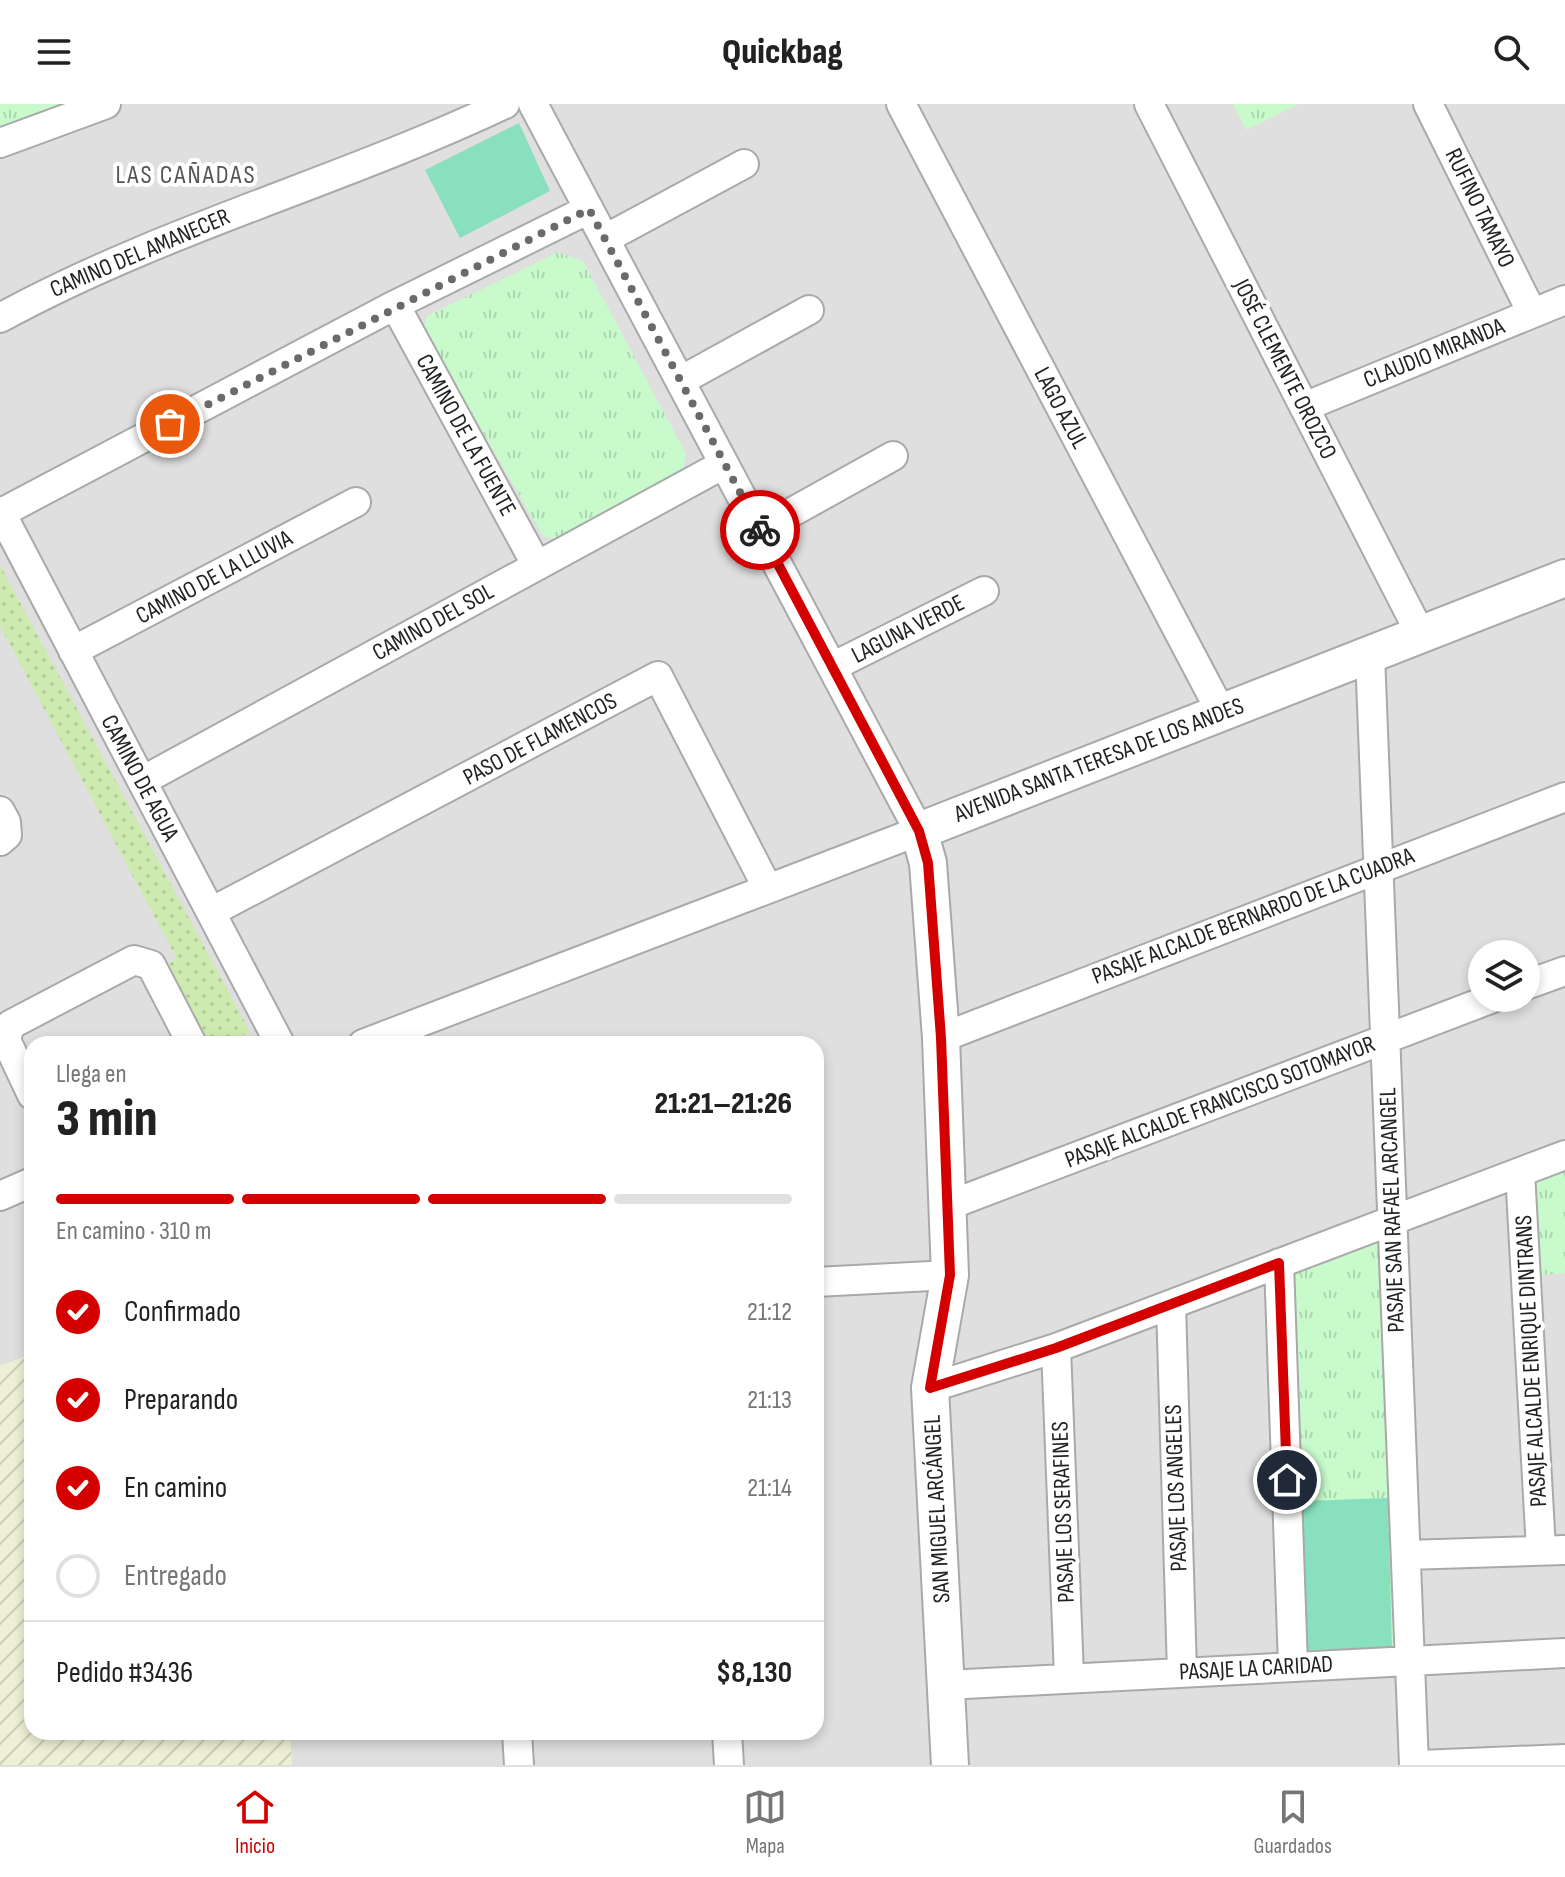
<!DOCTYPE html>
<html lang="es">
<meta charset="utf-8">
<style>
body{margin:0;font-family:"Sofia Sans Condensed",sans-serif;background:#f6f6f6;color:#222;height:100vh;display:flex;flex-direction:column;font-size:30px;white-space:nowrap}
*{box-sizing:border-box;margin:0}
p{font-size:26px;color:#767676}
.icon{flex:none;width:44px;height:44px;fill:none;stroke:currentColor;stroke-width:2;stroke-linecap:round;stroke-linejoin:round}
.map{position:relative;flex:1;overflow:hidden}
.drawer{position:absolute;left:24px;top:932px;width:800px;height:704px;display:flex;flex-direction:column;background:#fff;border-radius:24px;box-shadow:0 4px 12px #0003}
.drawer>*{flex:none}
.fabs{position:absolute;left:1468px;top:836px;display:grid;gap:16px}
.fabs a{display:grid;place-items:center;width:72px;height:72px;border-radius:50%;background:#fff;box-shadow:0 4px 12px #0003;font-size:40px}
.pin{position:absolute;display:grid;place-items:center;width:68px;height:68px;color:#fff;margin:-34px;border:4px solid #fff;border-radius:50%;box-shadow:0 2px 8px #0007}
.courier{position:absolute;display:grid;place-items:center;width:80px;height:80px;margin:-40px;border:6px solid #d40000;border-radius:50%;background:#fff;color:#222;box-shadow:0 2px 10px #0007}
.summary em{font-style:normal;font-weight:800}
.summary div{display:flex;flex-direction:column-reverse}
.summary{display:flex;align-items:center;justify-content:space-between;height:136px;padding:0 32px}
h1{font-size:52px;font-weight:800;line-height:60px}
.bar{display:grid;grid-template-columns:repeat(4,1fr);gap:12px 8px;align-content:center;height:96px;padding:0 32px}
.bar i{height:10px;border-radius:6px;background:#e0e0e0}
.bar .active{background:#d40000}
.bar p{grid-column:span 4}
.line{display:flex;align-items:center;gap:20px;padding:0 32px;border-top:2px solid #e0e0e0}
.line div{flex:1}
ol{padding:0 32px;list-style:none}
li{display:flex;align-items:center;gap:24px;height:88px}
li p{margin-inline-start:auto}
li .icon{padding:8px;border-radius:50%;background:#d40000;color:#fff;stroke-width:4}
li:last-child{color:#767676}
li i{width:44px;height:44px;border:4px solid #e0e0e0;border-radius:50%}
header{display:flex;justify-content:space-between;align-items:center;height:104px;padding:0 32px;background:#fff;font-size:36px;font-weight:800}
.tab-bar{display:flex;justify-content:space-around;align-items:center;height:112px;border-top:2px solid #e0e0e0;background:#fff;font-size:22px;color:#767676}
.tab-bar a{display:grid;justify-items:center;gap:4px}
.tab-bar .active{color:#d40000}
.map>svg:first-child{display:block}
.residential{fill:#e0dfdf;fill-rule:evenodd}
.farmland{fill:url(#farmland-furrows)}
.grass{fill:url(#grass-dots)}
.park{fill:url(#park-tufts)}
.pitch{fill:#88e0be}
.lines{fill:none;stroke-linecap:round;stroke-linejoin:round}
.minor-casing{stroke:#a9a9a9;stroke-width:32}
.tertiary-casing{stroke:#a9a9a9;stroke-width:40}
.minor{stroke:#fff;stroke-width:28}
.tertiary{stroke:#fff;stroke-width:36}
.done{stroke:#6b6a68;stroke-width:8;stroke-dasharray:0 14.4}
.route{stroke:#d40000;stroke-width:10}
.labels{text-anchor:middle;dominant-baseline:central;stroke-width:8;stroke-linejoin:round;paint-order:stroke}
.street-label{font-size:24px;fill:#222;stroke:#fff}
.neighbourhood-label{font-size:26px;letter-spacing:2px;fill:#555;stroke:#fff}
</style>
<header><svg class="icon" aria-label="menu" viewBox="0 0 24 24"><path d="M4 6h16M4 12h16M4 18h16"/></svg>Quickbag<svg class="icon" aria-label="search" viewBox="0 0 24 24"><circle cx="10" cy="10" r="6"/><path d="M15 15l6 6"/></svg></header>
<div class="map">
<svg width="1565" height="1661" viewBox="0 0 1565 1661">
<defs>
<pattern id="farmland-furrows" width="10" height="10" patternUnits="userSpaceOnUse" patternTransform="scale(2)"><rect width="10" height="10" fill="#eef0d5"/><path d="M-1 1l2-2M0 10L10 0M9 11l2-2" fill="none" stroke="#ccceb7"/></pattern>
<pattern id="grass-dots" width="8" height="8" patternUnits="userSpaceOnUse" patternTransform="scale(2)"><rect width="8" height="8" fill="#cdebb0"/><path d="M2 2h.1M6 6h.1" fill="none" stroke="#b0c997" stroke-width="1.8" stroke-linecap="round"/></pattern>
<pattern id="park-tufts" width="24" height="20" patternUnits="userSpaceOnUse" patternTransform="scale(2)"><rect width="24" height="20" fill="#c8facc"/><path d="M3 7l-1-3M5 7V3M7 7l1-3M15 17l-1-3M17 17v-4M19 17l1-3" fill="none" stroke="#acd6af"/></pattern>
</defs>
<rect width="100%" height="100%" fill="#f2efe9"/>
<path class="residential" d="M 0,0 L 1565,0 L 1565,1661 L 290,1661 L 289,1628 L 816,1628 L 816,940 L 32,940 L 32,1250 L 0,1262 ZM 1482,850 L 1526,850 L 1526,894 L 1482,894 Z"/>
<path class="farmland" d="M 32,1250 L 32,1628 L 290,1628 L 292,1661 L 0,1661 L 0,1262 Z"/>
<path class="grass" d="M 0,461 L 250,928 L 226,940 L 202,940 L 163,862 L 177,855 L 0,522 Z"/>
<path class="park" d="M 0,0 L 71,0 L 0,25 Z
M 1233,0 L 1299,0 L 1246,26 Z
M 558,148 L 583,157 L 686,350 L 683,366 L 554,435 L 543,432 L 423,225 L 427,212 Z
M 1565,1063 L 1565,1169 L 1531,1172 L 1528,1078 Z
M 1392,1114 L 1410,1557 L 1293,1562 L 1279,1159 Z"/>
<path class="pitch" d="M 519,19 L 550,87 L 460,134 L 425,66 Z
M 1388,1394 L 1392,1544 L 1306,1546 L 1302,1397 Z"/>
<g class="lines">
<defs>
<path id="minor" d="M 901,0 L 1221,608
M 1149,0 L 1421,531
M 1428,0 L 1532,209
M 0,39 L 106,0
M 605,135 L 744,60
M 395,201 L 537,462
M 0,214 C 161,126 340,78 505,0
M 680,277 L 809,206
M 1304,303 L 1565,196
M 0,407 L 280,940
M 1,409 L 395,201 L 589,105
M 760,426 L 893,352
M 73,547 L 356,398
M 1370,551 L 1414,1661
M 832,563 L 984,487
M 142,677 L 724,360
M 0,707 L 6,718 L 7,731 L 0,737
M 211,808 L 658,572 L 767,783
M 1526,881 L 1565,867
M 941,934 L 1565,693
M 363,940 L 919,727 L 533,0
M 32,991 L 6,936 L 10,921 L 134,856 L 151,861 L 192,940
M 1520,1068 L 1541,1446
M 0,1092 L 32,1078
M 947,1102 L 1493,894
M 1279,1159 L 1293,1562
M 816,1178 L 950,1171
M 1171,1201 L 1182,1568
M 1056,1244 L 1069,1572
M 930,1284 L 1056,1244 L 1565,1051
M 1406,1451 L 1565,1446
M 947,1581 L 1565,1549
M 517,1628 L 519,1661
M 727,1628 L 729,1661
M 1420,1661 L 1565,1655"/>
<path id="tertiary" d="M 950,1661 L 930,1284 L 950,1171 L 941,934 L 928,759 L 919,727 L 1565,474"/>
</defs>
<use href="#minor" class="minor-casing"/>
<use href="#tertiary" class="tertiary-casing"/>
<use href="#minor" class="minor"/>
<use href="#tertiary" class="tertiary"/>
</g>
<g class="lines">
<path class="done" d="M 170,320 L 589,105 L 760,426"/>
<path class="route" d="M 760,426 L 919,727 L 928,759 L 941,934 L 950,1171 L 930,1284 L 1056,1244 L 1279,1159 L 1287,1376"/>
</g>
<g class="labels">
<g class="street-label">
<text transform="translate(1480 104) rotate(64)">RUFINO TAMAYO</text>
<text transform="translate(140 149) rotate(-23)">CAMINO DEL AMANECER</text>
<text transform="translate(1434 249) rotate(-22)">CLAUDIO MIRANDA</text>
<text transform="translate(1285 265) rotate(63)">JOSÉ CLEMENTE OROZCO</text>
<text transform="translate(1061 304) rotate(62)">LAGO AZUL</text>
<text transform="translate(466 331) rotate(61)">CAMINO DE LA FUENTE</text>
<text transform="translate(214 473) rotate(-28)">CAMINO DE LA LLUVIA</text>
<text transform="translate(433 518) rotate(-29)">CAMINO DEL SOL</text>
<text transform="translate(908 525) rotate(-27)">LAGUNA VERDE</text>
<text transform="translate(540 635) rotate(-28)">PASO DE FLAMENCOS</text>
<text transform="translate(1099 656) rotate(-21)">AVENIDA SANTA TERESA DE LOS ANDES</text>
<text transform="translate(140 674) rotate(62)">CAMINO DE AGUA</text>
<text transform="translate(1253 812) rotate(-21)">PASAJE ALCALDE BERNARDO DE LA CUADRA</text>
<text transform="translate(1220 998) rotate(-21)">PASAJE ALCALDE FRANCISCO SOTOMAYOR</text>
<text transform="translate(1392 1106) rotate(-92)">PASAJE SAN RAFAEL ARCANGEL</text>
<text transform="translate(1531 1257) rotate(-93)">PASAJE ALCALDE ENRIQUE DINTRANS</text>
<text transform="translate(1176 1384) rotate(-92)">PASAJE LOS ANGELES</text>
<text transform="translate(937 1405) rotate(-93)">SAN MIGUEL ARCÁNGEL</text>
<text transform="translate(1063 1408) rotate(-92)">PASAJE LOS SERAFINES</text>
<text transform="translate(1256 1564) rotate(-3)">PASAJE LA CARIDAD</text>
</g>
<g class="neighbourhood-label">
<text x="186" y="71">LAS CAÑADAS</text>
</g>
</g>
</svg>
<div class="fabs">
<a><svg class="icon" aria-label="layers" viewBox="0 0 24 24"><path d="M12 4l9 5-9 5-9-5zM3 14l9 5 9-5"/></svg></a>
</div>
<div class="pin" style="left:170px;top:320px;background:#ea580c"><svg class="icon" aria-label="bag" viewBox="0 0 24 24"><path d="M5 8h14l-1 12H6zM9 8a3 3 0 0 1 6 0"/></svg></div>
<div class="pin" style="left:1287px;top:1376px;background:#1f2937"><svg class="icon" aria-label="home" viewBox="0 0 24 24"><path d="M3 11l9-7 9 7M6 9v11h12V9"/></svg></div>
<div class="courier" style="left:760px;top:426px"><svg class="icon" aria-label="bike" viewBox="0 0 24 24"><circle cx="6" cy="16" r="4"/><circle cx="18" cy="16" r="4"/><path d="M6 16l4-8h5l3 8M10 8l3 8H6M13 5h3"/></svg></div>
<section class="drawer">
<div class="summary"><div><h1>3 min</h1><p>Llega en</p></div><em>21:21–21:26</em></div>
<div class="bar"><i class="active"></i><i class="active"></i><i class="active"></i><i></i><p>En camino · 310 m</p></div>
<ol>
<li><svg class="icon" aria-label="check" viewBox="0 0 24 24"><path d="M5 12l5 5 9-10"/></svg>Confirmado<p>21:12</p></li>
<li><svg class="icon" aria-label="check" viewBox="0 0 24 24"><path d="M5 12l5 5 9-10"/></svg>Preparando<p>21:13</p></li>
<li><svg class="icon" aria-label="check" viewBox="0 0 24 24"><path d="M5 12l5 5 9-10"/></svg>En camino<p>21:14</p></li>
<li><i></i>Entregado</li>
</ol>
<div class="line" style="height:104px"><div>Pedido #3436</div><b>$8,130</b></div>
</section>
</div>
<nav class="tab-bar">
<a class="active"><svg class="icon" aria-label="home" viewBox="0 0 24 24"><path d="M3 11l9-7 9 7M6 9v11h12V9"/></svg>Inicio</a>
<a><svg class="icon" aria-label="map" viewBox="0 0 24 24"><path d="M3 6l6-2 6 2 6-2v14l-6 2-6-2-6 2zM9 4v14M15 6v14"/></svg>Mapa</a>
<a><svg class="icon" aria-label="saved" viewBox="0 0 24 24"><path d="M7 4h10v16l-5-4-5 4z"/></svg>Guardados</a>
</nav>
